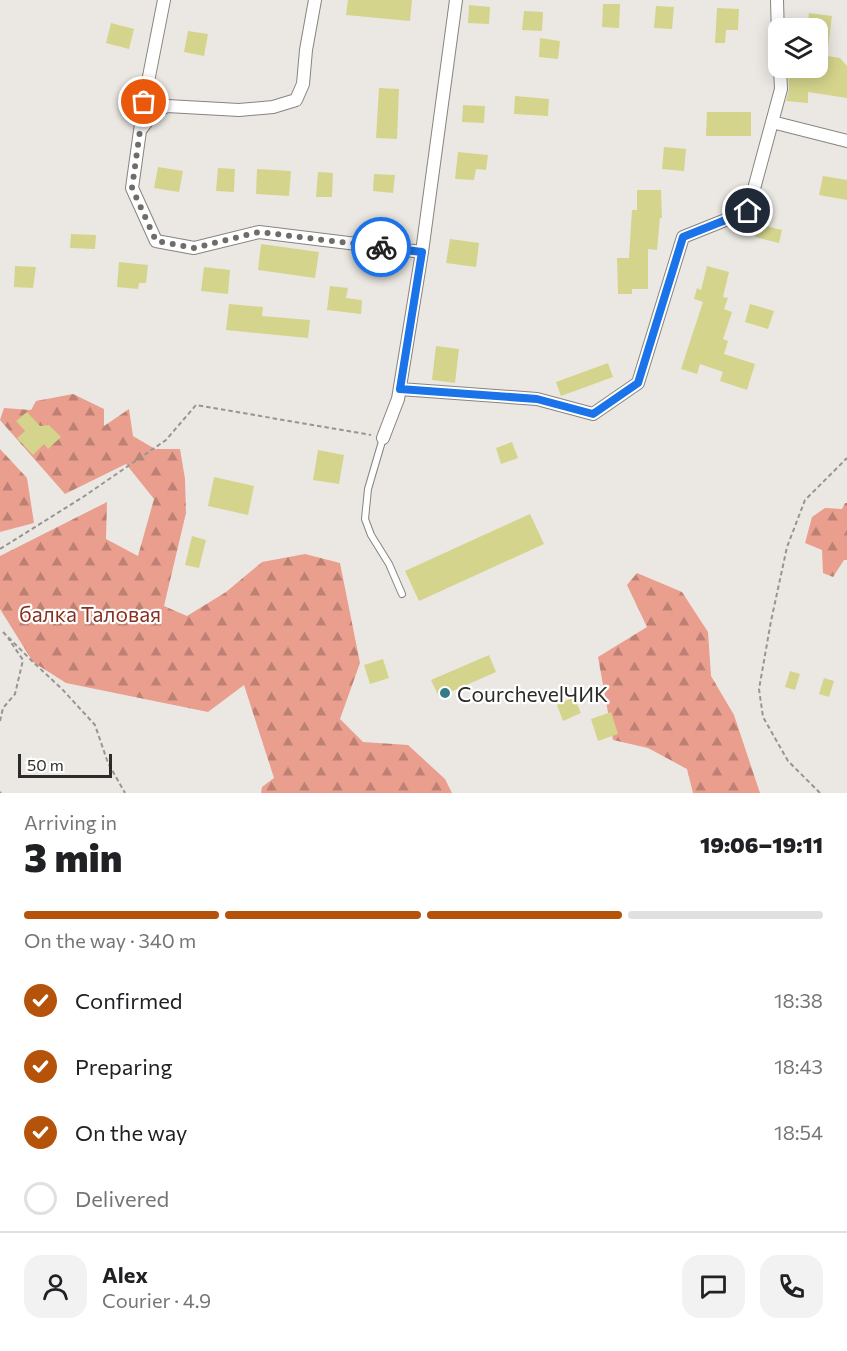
<!DOCTYPE html>
<meta charset="utf-8">
<style>
body{margin:0;font-family:Commissioner,sans-serif;background:#f2f2f2;color:#202124;height:100vh;display:flex;flex-direction:column;font-size:22px;white-space:nowrap}
*{box-sizing:border-box;margin:0}
p{font-size:20px;color:#757577}
.icon{flex:none;width:33px;height:33px;fill:none;stroke:currentColor;stroke-width:2;stroke-linecap:round;stroke-linejoin:round}
.map{position:relative;height:793px;overflow:hidden}
.side{display:flex;flex-direction:column;background:#fff;flex:1}
.side>*{flex:none}
.tools{position:absolute;left:768px;top:18px;display:grid;gap:12px}
.tools a{display:grid;place-items:center;width:60px;height:60px;border-radius:12px;background:#fff;box-shadow:0 3px 15px #0003;font-size:30px}
.scale{position:absolute;left:18px;bottom:15px;width:94px;box-sizing:border-box;padding-left:6px;border:3px solid #2c2b2a;border-top:0;font-size:16px;line-height:21px;white-space:nowrap;color:#2c2b2a;-webkit-text-stroke:4px #fff;paint-order:stroke}
.pin{position:absolute;display:grid;place-items:center;width:51px;height:51px;color:#fff;margin:-26px;border:3px solid #fff;border-radius:50%;box-shadow:0 2px 6px #0007}
.courier{position:absolute;display:grid;place-items:center;width:60px;height:60px;margin:-30px;border:4px solid #1a73e8;border-radius:50%;background:#fff;color:#222;box-shadow:0 2px 8px #0007}
.headline em{font-style:normal;font-weight:800}
.headline div{display:flex;flex-direction:column-reverse}
.headline{display:flex;align-items:center;justify-content:space-between;height:102px;padding:0 24px}
h1{font-size:39px;font-weight:800;line-height:45px}
.bar{display:grid;grid-template-columns:repeat(4,1fr);gap:9px 6px;align-content:center;height:72px;padding:0 24px}
.bar i{height:8px;border-radius:4px;background:#e0e0e0}
.bar .selected{background:#b45309}
.bar p{grid-column:span 4}
.line{display:flex;align-items:center;gap:15px;padding:0 24px;border-top:2px solid #e0e0e0}
.line div{flex:1}
.round{display:grid;place-items:center;flex:none;width:63px;height:63px;border-radius:18px;background:#f2f2f2}
ol{padding:0 24px;list-style:none}
li{display:flex;align-items:center;gap:18px;height:66px}
li p{margin-inline-start:auto}
li .icon{padding:6px;border-radius:50%;background:#b45309;color:#fff;stroke-width:4}
li:last-child{color:#757577}
li i{width:33px;height:33px;border:3px solid #e0e0e0;border-radius:50%}
.map>svg:first-child{display:block}
.forest{fill:url(#forest-firs)}
.building{fill:#d4d48c}
.lines{fill:none;stroke-linecap:round;stroke-linejoin:round}
.service-casing{stroke:#878480;stroke-width:8}
.minor-casing{stroke:#878480;stroke-width:14}
.path{stroke:#979592;stroke-width:2;stroke-dasharray:4.5 3;stroke-linecap:butt}
.service{stroke:#fff;stroke-width:6}
.minor{stroke:#fff;stroke-width:12}
.done{stroke:#6f6d6b;stroke-width:6;stroke-dasharray:0 10.8}
.route{stroke:#1a73e8;stroke-width:8}
.poi-dot{fill:#347b86;stroke:#fff;stroke-width:2}
.labels{text-anchor:middle;dominant-baseline:central;stroke-width:4.5;stroke-linejoin:round;paint-order:stroke}
.park-label{font-size:21px;fill:#883121;stroke:#fff}
.poi-label{font-size:21px;fill:#2c2b2a;stroke:#fff;text-anchor:start}
</style>
<div class="map">
<svg width="847" height="793" viewBox="0 0 847 793">
<defs>
<pattern id="forest-firs" width="22" height="20" patternUnits="userSpaceOnUse" patternTransform="scale(1.5)"><rect width="22" height="20" fill="#e99e8e"/><path d="M5 1l3.5 6h-7zM16 11l3.5 6h-7z" fill="#bd8174"/></pattern>
</defs>
<rect width="100%" height="100%" fill="#ebe8e3"/>
<path class="forest" d="M 73,394 L 104,409 L 104,426 L 129,409 L 133,436 L 155,449 L 180,449 L 185,479 L 186,513 L 164,606 L 187,616 L 226,592 L 262,562 L 305,554 L 340,563 L 360,663 L 340,719 L 363,742 L 408,745 L 445,779 L 452,793 L 261,793 L 262,787 L 274,778 L 244,685 L 208,712 L 66,683 L 33,662 L 0,609 L 0,556 L 107,502 L 106,539 L 138,556 L 154,499 L 126,464 L 65,494 L 0,420 L 4,408 L 31,410 L 36,401 Z
M 0,449 L 27,478 L 34,523 L 0,532 Z
M 845,503 L 847,503 L 847,560 L 844,560 L 833,577 L 823,573 L 822,550 L 805,543 L 812,517 L 825,508 L 842,509 Z
M 637,573 L 682,592 L 708,632 L 711,676 L 734,715 L 760,793 L 693,793 L 687,769 L 648,748 L 613,740 L 598,657 L 647,627 L 627,585 Z"/>
<path class="building" d="M 348,0 L 412,0 L 410,21 L 346,15 Z
M 603,4 L 620,4 L 619,28 L 602,27 Z
M 469,5 L 490,7 L 489,24 L 468,23 Z
M 656,6 L 674,7 L 672,29 L 654,28 Z
M 717,8 L 739,9 L 738,30 L 726,30 L 725,43 L 715,43 Z
M 524,11 L 543,12 L 542,31 L 522,30 Z
M 809,13 L 832,16 L 827,56 L 840,58 L 847,66 L 847,98 L 808,92 L 808,103 L 786,101 L 789,89 L 788,68 L 818,68 L 818,28 L 807,28 Z
M 111,23 L 134,29 L 129,49 L 106,43 Z
M 188,31 L 208,34 L 204,56 L 184,52 Z
M 540,38 L 560,41 L 558,59 L 539,57 Z
M 379,88 L 399,89 L 397,139 L 376,138 Z
M 515,96 L 549,99 L 548,116 L 514,114 Z
M 463,105 L 485,106 L 484,123 L 462,122 Z
M 707,112 L 751,112 L 751,136 L 706,136 Z
M 664,147 L 686,149 L 684,171 L 662,169 Z
M 458,152 L 488,155 L 486,170 L 476,169 L 474,180 L 455,179 Z
M 158,167 L 183,171 L 179,192 L 154,188 Z
M 218,168 L 235,169 L 234,192 L 216,191 Z
M 257,169 L 291,171 L 289,196 L 256,194 Z
M 318,172 L 333,173 L 332,197 L 316,197 Z
M 374,174 L 395,175 L 393,193 L 373,191 Z
M 823,176 L 847,180 L 847,200 L 819,195 Z
M 637,190 L 661,190 L 662,218 L 660,218 L 657,250 L 648,249 L 648,289 L 632,289 L 632,294 L 618,294 L 617,258 L 629,258 L 632,210 L 637,210 Z
M 759,224 L 782,230 L 779,243 L 755,237 Z
M 71,234 L 96,235 L 95,249 L 70,248 Z
M 450,239 L 479,243 L 476,267 L 446,263 Z
M 261,244 L 319,252 L 315,278 L 258,270 Z
M 119,262 L 148,265 L 146,283 L 139,283 L 138,289 L 117,287 Z
M 15,266 L 36,267 L 33,288 L 14,287 Z
M 707,266 L 729,272 L 723,297 L 728,298 L 724,309 L 732,312 L 723,339 L 728,341 L 724,354 L 755,364 L 747,390 L 720,381 L 723,372 L 700,364 L 697,374 L 681,369 L 703,302 L 694,299 L 697,288 L 701,290 Z
M 204,267 L 230,270 L 228,294 L 201,291 Z
M 330,286 L 348,288 L 346,298 L 362,300 L 361,314 L 327,310 Z
M 229,304 L 263,307 L 262,316 L 310,320 L 308,338 L 226,330 Z
M 750,304 L 774,311 L 768,329 L 745,322 Z
M 436,346 L 459,349 L 455,383 L 432,380 Z
M 608,363 L 613,377 L 561,396 L 556,382 Z
M 27,412 L 40,426 L 49,425 L 61,437 L 48,449 L 44,444 L 33,455 L 17,438 L 25,431 L 16,421 Z
M 512,442 L 518,458 L 501,464 L 496,448 Z
M 318,450 L 344,455 L 339,484 L 313,480 Z
M 214,477 L 254,486 L 248,515 L 208,506 Z
M 530,514 L 544,544 L 419,601 L 405,571 Z
M 192,536 L 206,540 L 199,568 L 185,565 Z
M 489,655 L 496,672 L 439,697 L 431,680 Z
M 383,659 L 389,678 L 370,684 L 364,665 Z
M 790,671 L 800,674 L 795,690 L 785,687 Z
M 824,678 L 834,681 L 829,697 L 819,694 Z
M 574,697 L 581,713 L 563,721 L 557,705 Z
M 611,712 L 618,734 L 598,741 L 591,719 Z"/>
<g class="lines">
<defs>
<path id="service" d="M 383,438 L 368,489 L 365,519 L 371,535 L 389,564 L 402,594"/>
<path id="minor" d="M 164,0 L 144,102 L 132,188 L 156,241 L 194,248 L 259,232 L 422,252
M 777,0 L 778,36
M 772,122 L 847,141
M 142,128 L 153,113 L 167,106 L 239,110 L 273,107 L 296,100 L 303,84 L 306,50 L 315,0
M 400,389 L 537,399 L 593,414 L 638,383 L 683,237 L 748,211 L 781,89 L 780,68
M 383,438 L 398,399 L 422,252 L 456,0"/>
</defs>
<use href="#service" class="service-casing"/>
<use href="#minor" class="minor-casing"/>
<path class="path" d="M 0,549 L 83,497 L 166,440 L 196,405 L 371,435
M 3,632 L 33,662 L 62,689 L 95,725 L 108,763 L 125,793
M 0,721 L 3,708 L 15,694 L 23,660 L 8,638
M 0,792 L 1,793
M 820,793 L 788,761 L 763,717 L 759,689 L 771,621 L 787,547 L 805,500 L 847,458"/>
<use href="#service" class="service"/>
<use href="#minor" class="minor"/>
</g>
<g class="lines">
<path class="done" d="M 144,102 L 132,188 L 156,241 L 194,248 L 259,232 L 381,247"/>
<path class="route" d="M 381,247 L 422,252 L 400,389 L 537,399 L 593,414 L 638,383 L 683,237 L 748,211"/>
</g>
<circle class="poi-dot" cx="445" cy="693" r="6"/>
<g class="labels">
<g class="park-label">
<text x="90" y="613">балка Таловая</text>
</g>
<g class="poi-label">
<text x="457" y="693">CourсhevelЧИК</text>
</g>
</g>
</svg>
<div class="tools">
<a><svg class="icon" aria-label="layers" viewBox="0 0 24 24"><path d="M12 4l9 5-9 5-9-5zM3 14l9 5 9-5"/></svg></a>
</div>
<div class="scale">50 m</div>
<div class="pin" style="left:144px;top:102px;background:#ea580c"><svg class="icon" aria-label="bag" viewBox="0 0 24 24"><path d="M5 8h14l-1 12H6zM9 8a3 3 0 0 1 6 0"/></svg></div>
<div class="pin" style="left:748px;top:211px;background:#1f2937"><svg class="icon" aria-label="home" viewBox="0 0 24 24"><path d="M3 11l9-7 9 7M6 9v11h12V9"/></svg></div>
<div class="courier" style="left:381px;top:247px"><svg class="icon" aria-label="bike" viewBox="0 0 24 24"><circle cx="6" cy="16" r="4"/><circle cx="18" cy="16" r="4"/><path d="M6 16l4-8h5l3 8M10 8l3 8H6M13 5h3"/></svg></div>
</div>
<section class="side">
<div class="headline"><div><h1>3 min</h1><p>Arriving in</p></div><em>19:06–19:11</em></div>
<div class="bar"><i class="selected"></i><i class="selected"></i><i class="selected"></i><i></i><p>On the way · 340 m</p></div>
<ol>
<li><svg class="icon" aria-label="check" viewBox="0 0 24 24"><path d="M5 12l5 5 9-10"/></svg>Confirmed<p>18:38</p></li>
<li><svg class="icon" aria-label="check" viewBox="0 0 24 24"><path d="M5 12l5 5 9-10"/></svg>Preparing<p>18:43</p></li>
<li><svg class="icon" aria-label="check" viewBox="0 0 24 24"><path d="M5 12l5 5 9-10"/></svg>On the way<p>18:54</p></li>
<li><i></i>Delivered</li>
</ol>
<div class="line" style="height:108px"><a class="round"><svg class="icon" aria-label="person" viewBox="0 0 24 24"><circle cx="12" cy="8" r="4"/><path d="M4 21q1-7 8-7t8 7"/></svg></a><div><b>Alex</b><p>Courier · 4.9</p></div><a class="round"><svg class="icon" aria-label="chat" viewBox="0 0 24 24"><path d="M4 5h16v11H9l-5 4z"/></svg></a><a class="round"><svg class="icon" aria-label="phone" viewBox="0 0 24 24"><path d="M5 4h4l2 5-3 2q2 4 5 5l2-3 5 2v4C11 20 4 13 5 4z"/></svg></a></div>
</section>
